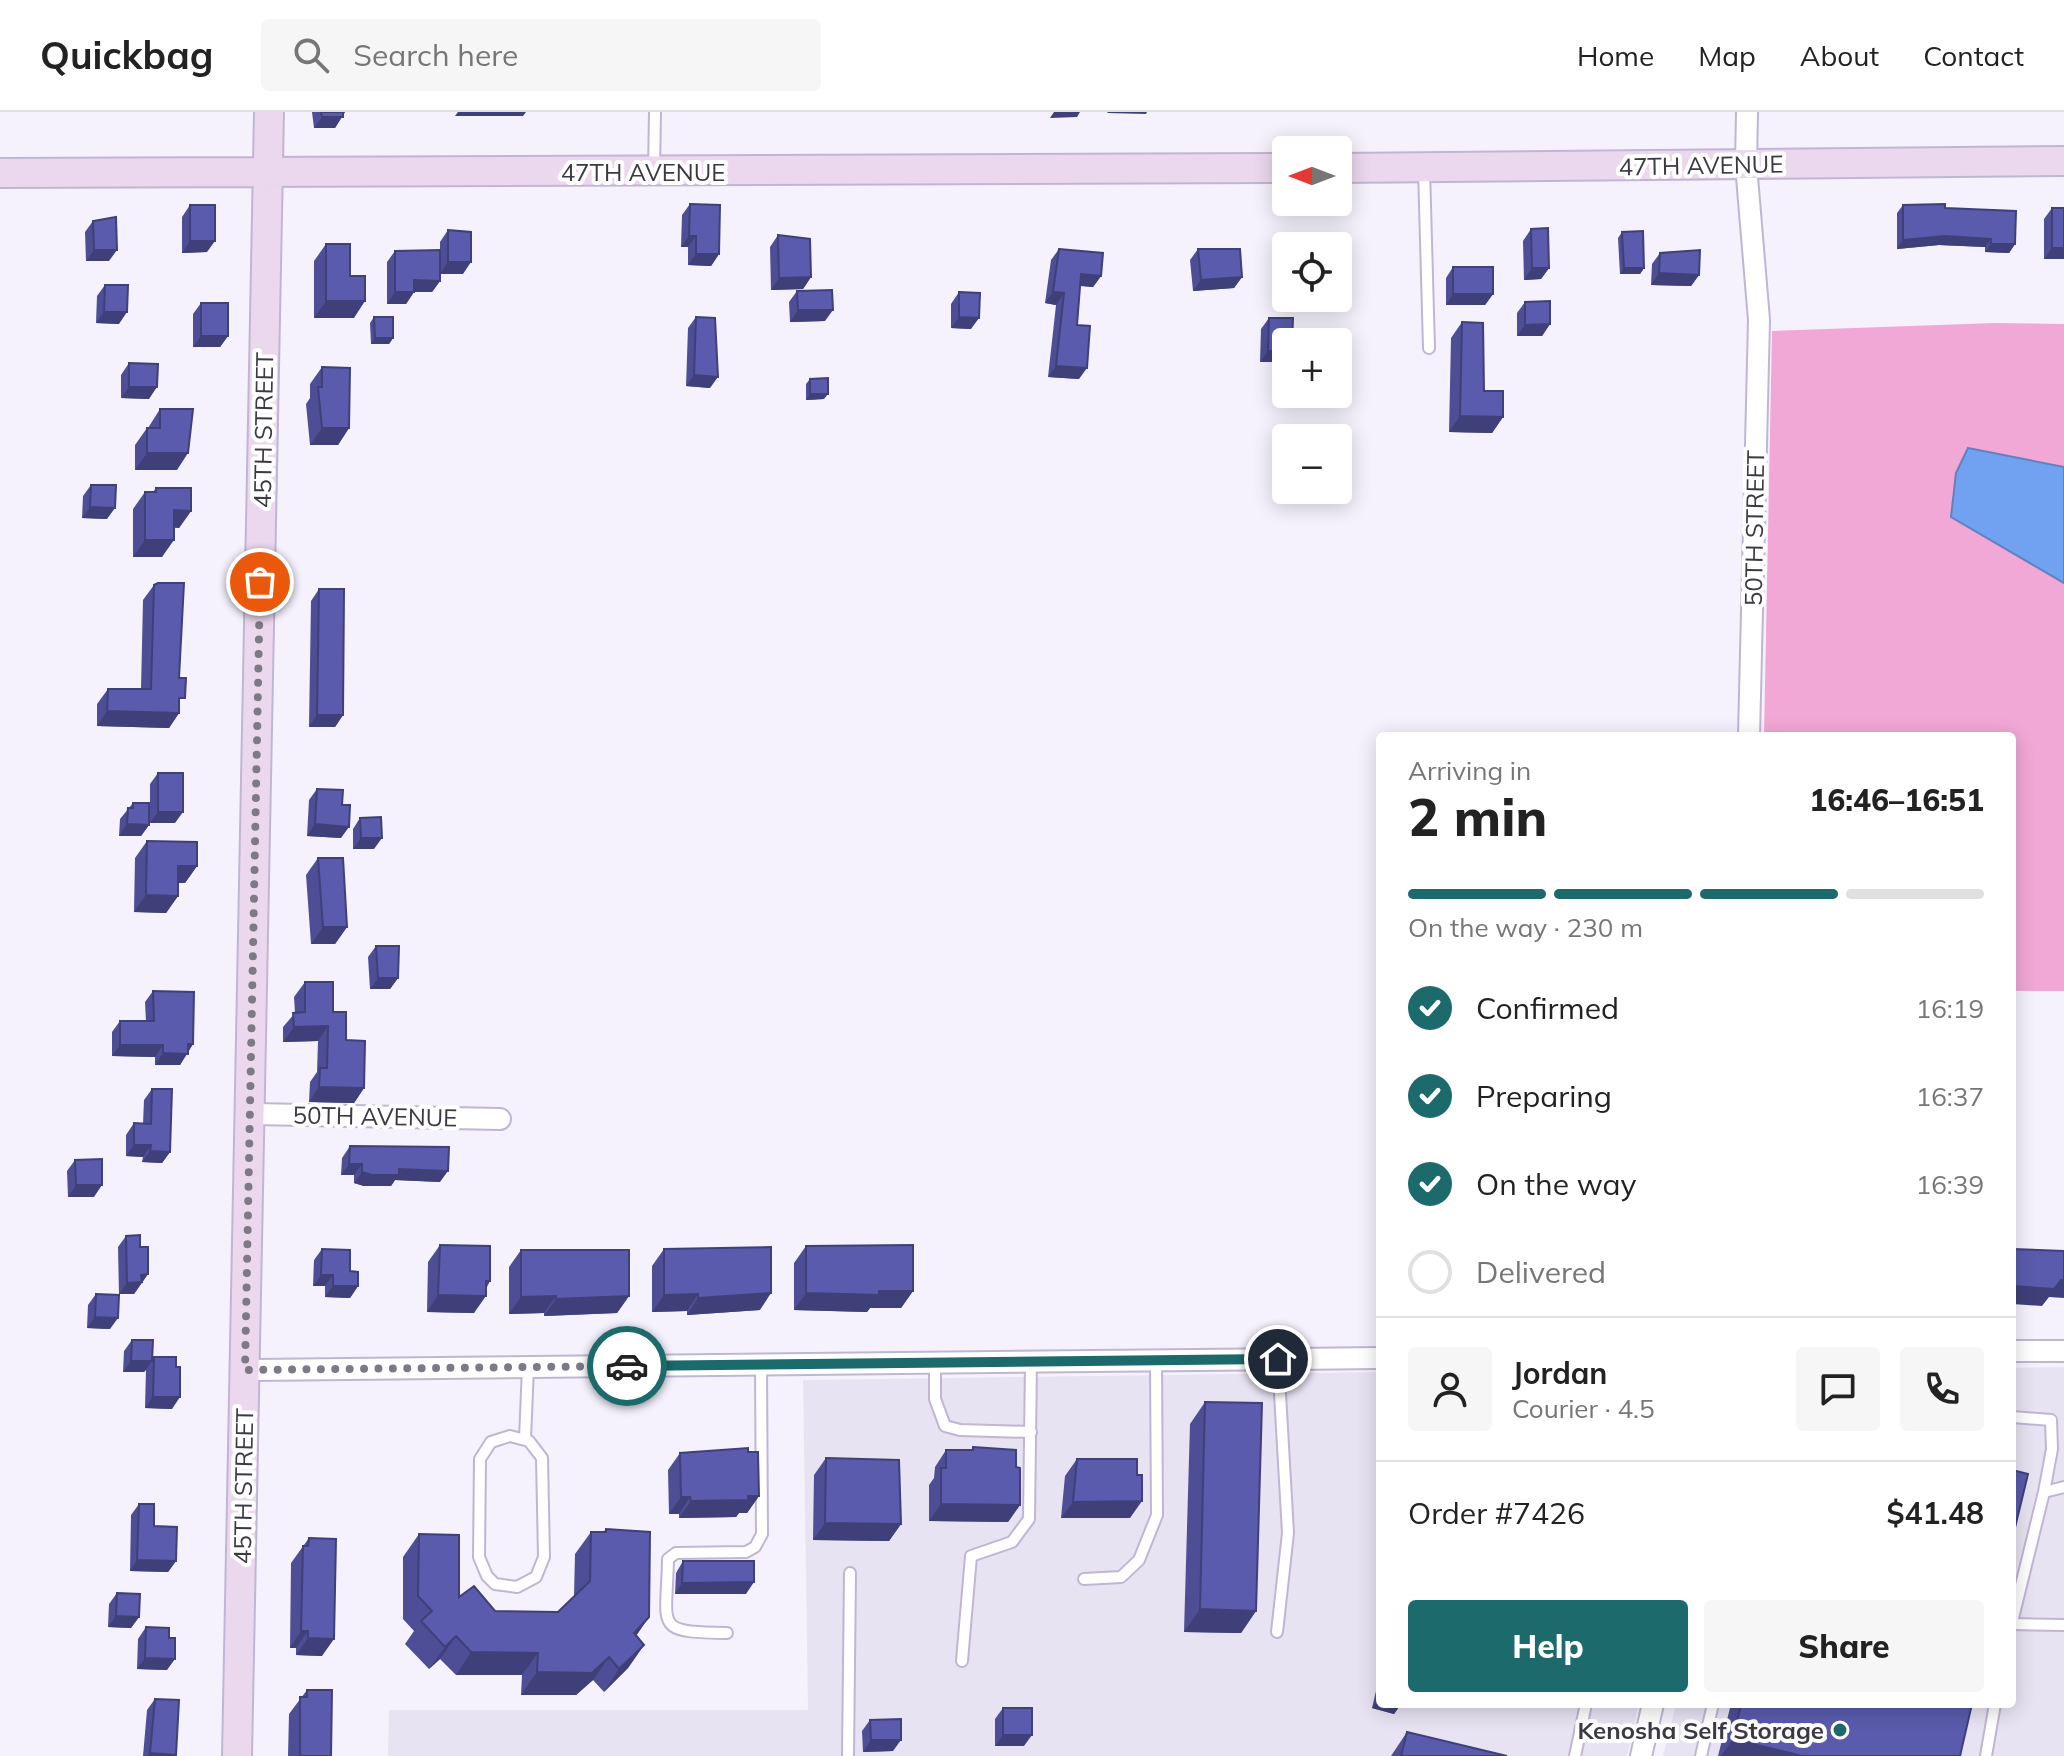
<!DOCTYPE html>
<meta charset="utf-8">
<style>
body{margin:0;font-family:Mulish,sans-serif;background:#f6f6f6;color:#222;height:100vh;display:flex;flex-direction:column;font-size:30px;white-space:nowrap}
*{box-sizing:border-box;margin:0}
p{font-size:26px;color:#767676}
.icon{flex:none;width:44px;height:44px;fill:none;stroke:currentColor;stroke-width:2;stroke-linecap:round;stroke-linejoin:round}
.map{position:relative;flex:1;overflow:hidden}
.details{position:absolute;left:1376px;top:620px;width:640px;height:976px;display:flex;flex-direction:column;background:#fff;border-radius:8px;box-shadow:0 4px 20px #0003}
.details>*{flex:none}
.needle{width:52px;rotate:270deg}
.tools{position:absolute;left:1272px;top:24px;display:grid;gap:16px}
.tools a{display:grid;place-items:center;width:80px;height:80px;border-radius:8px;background:#fff;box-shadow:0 4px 20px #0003;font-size:40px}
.pin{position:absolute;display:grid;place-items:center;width:68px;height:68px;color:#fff;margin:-34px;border:4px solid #fff;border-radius:50%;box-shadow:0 2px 8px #0007}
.courier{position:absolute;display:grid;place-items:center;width:80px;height:80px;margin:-40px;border:6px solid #1d6a6c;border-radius:50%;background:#fff;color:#222;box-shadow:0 2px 10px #0007}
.overview em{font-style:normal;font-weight:800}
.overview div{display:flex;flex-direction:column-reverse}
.overview{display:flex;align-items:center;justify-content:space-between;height:136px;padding:0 32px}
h1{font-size:52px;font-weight:800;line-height:60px}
.bar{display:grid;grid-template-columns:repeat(4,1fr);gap:12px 8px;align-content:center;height:96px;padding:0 32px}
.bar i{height:10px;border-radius:6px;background:#e0e0e0}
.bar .active{background:#1d6a6c}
.bar p{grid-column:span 4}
.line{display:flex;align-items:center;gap:20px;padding:0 32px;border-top:2px solid #e0e0e0}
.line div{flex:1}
.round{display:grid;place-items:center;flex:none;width:84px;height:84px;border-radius:8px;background:#f6f6f6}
ol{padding:0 32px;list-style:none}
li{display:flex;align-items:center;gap:24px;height:88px}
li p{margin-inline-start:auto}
li .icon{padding:8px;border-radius:50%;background:#1d6a6c;color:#fff;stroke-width:4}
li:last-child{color:#767676}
li i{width:44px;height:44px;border:4px solid #e0e0e0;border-radius:50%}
.primary-button{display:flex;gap:16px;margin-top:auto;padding:16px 32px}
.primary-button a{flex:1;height:92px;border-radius:8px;background:#1d6a6c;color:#fff;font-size:32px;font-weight:800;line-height:92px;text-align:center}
.primary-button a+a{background:#f6f6f6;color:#222}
header{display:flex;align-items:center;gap:48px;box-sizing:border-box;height:112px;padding:0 40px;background:#fff;border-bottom:2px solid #e0e0e0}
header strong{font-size:38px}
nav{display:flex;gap:44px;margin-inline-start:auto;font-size:28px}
.search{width:560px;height:72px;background:#f6f6f6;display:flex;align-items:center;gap:20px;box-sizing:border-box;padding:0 28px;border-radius:8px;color:#767676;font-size:30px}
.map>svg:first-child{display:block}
.built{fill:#e8e3f2}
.green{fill:#f1a8d6}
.water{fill:#71a2f1;stroke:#6182bd;stroke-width:2}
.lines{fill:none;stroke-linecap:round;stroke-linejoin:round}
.lane-casing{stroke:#c0b6d3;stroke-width:14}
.street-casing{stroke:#c0b6d3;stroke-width:24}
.secondary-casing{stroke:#c0b6d3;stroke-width:32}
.lane{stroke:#fff;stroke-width:10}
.street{stroke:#fff;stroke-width:20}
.secondary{stroke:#ebd8ef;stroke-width:28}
.wall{fill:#4d4e95}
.shaded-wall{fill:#3f4079}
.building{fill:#5a5bad;stroke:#3f4079;stroke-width:2}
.done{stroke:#7d7985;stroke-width:8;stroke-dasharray:0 14.4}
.route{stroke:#1d6a6c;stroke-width:10}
.poi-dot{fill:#1d6a6c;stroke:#fff;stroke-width:3}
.labels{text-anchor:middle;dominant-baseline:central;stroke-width:8;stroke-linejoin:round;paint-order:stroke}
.street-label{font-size:24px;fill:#3c3844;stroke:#fff}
.poi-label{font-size:24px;font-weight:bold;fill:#3c3844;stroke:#fff;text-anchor:end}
</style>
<header>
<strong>Quickbag</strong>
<div class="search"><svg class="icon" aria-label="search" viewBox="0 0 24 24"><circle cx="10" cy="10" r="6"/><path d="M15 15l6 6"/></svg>Search here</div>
<nav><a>Home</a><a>Map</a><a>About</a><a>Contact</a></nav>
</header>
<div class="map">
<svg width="2064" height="1644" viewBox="0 0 2064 1644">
<rect width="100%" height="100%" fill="#f5f2fe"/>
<path class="built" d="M 2064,1255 L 2064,1644 L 1663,1644 L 1676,1592 L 2012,1592 L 2012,1256 Z
M 1380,1260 L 1380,1592 L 1639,1592 L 1627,1644 L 388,1644 L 389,1598 L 808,1598 L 803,1268 Z"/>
<path class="green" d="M 1994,211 L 2064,212 L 2064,879 L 2012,879 L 2012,624 L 1764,624 L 1772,219 Z"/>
<path class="water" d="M 1968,336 L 2064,355 L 2064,471 L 1951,405 L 1956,361 Z"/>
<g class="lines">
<defs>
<path id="lane" d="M 1424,57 L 1429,236
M 654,58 L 655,0
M 935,1251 L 935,1287 L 945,1314 L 960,1318 L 1031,1320
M 2012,1305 L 2051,1308 L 2052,1337 L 2044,1380
M 510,1324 L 529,1329 L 542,1346 L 544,1445 L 536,1465 L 517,1475 L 495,1472 L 487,1464 L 479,1445 L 480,1347 L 491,1330 Z
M 525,1327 L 528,1255
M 1084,1467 L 1121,1465 L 1139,1448 L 1157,1403 L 1156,1248
M 2012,1510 L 2044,1380 L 2064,1375
M 2012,1512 L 2064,1513
M 1277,1520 L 1288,1421 L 1278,1247
M 727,1521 C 652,1520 667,1516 668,1447 L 676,1441 L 746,1440 L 755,1435 L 762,1422 L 761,1253
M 962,1549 L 971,1444 L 1012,1430 L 1029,1407 L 1031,1250
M 848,1644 L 850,1461
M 1575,1644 L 1586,1592
M 1701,1644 L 1713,1592
M 1986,1644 L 1995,1592"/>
<path id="street" d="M 1747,0 L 1746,53 L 1759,208 L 1749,624
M 250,1002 L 500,1007
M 2012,1239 L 2064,1239
M 245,1258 L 1380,1246
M 1641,1644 L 1653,1592"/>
<path id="secondary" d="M 1338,56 L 2064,49
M 0,61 L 1286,56
M 237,1644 L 269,0"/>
</defs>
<use href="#lane" class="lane-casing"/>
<use href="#street" class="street-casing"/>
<use href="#secondary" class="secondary-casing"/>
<use href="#lane" class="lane"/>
<use href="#street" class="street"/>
<use href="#secondary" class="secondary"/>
</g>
<path class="wall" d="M 312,0 L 345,0 L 335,16 L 314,16 Z
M 690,92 L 719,142 L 711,154 L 688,153 L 688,135 L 681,135 L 682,103 Z
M 190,93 L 207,140 L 182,141 L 182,105 Z
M 1903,93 L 1945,96 L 2015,132 L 2009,141 L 1985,140 L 1985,135 L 1939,133 L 1897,137 L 1897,101 Z
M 2052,96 L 2064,147 L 2044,147 L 2044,107 Z
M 93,109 L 109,149 L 86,149 L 85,120 Z
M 1531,117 L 1549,156 L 1541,167 L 1524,168 L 1523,129 Z
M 448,118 L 463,162 L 440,162 L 440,169 L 432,180 L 414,180 L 406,192 L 387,192 L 387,150 L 395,139 L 440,138 L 440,130 Z
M 1622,120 L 1644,156 L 1640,162 L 1620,162 L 1618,126 Z
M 778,123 L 811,165 L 803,177 L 771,178 L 770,135 Z
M 326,132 L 350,164 L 354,206 L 314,206 L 314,149 Z
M 1059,137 L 1101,164 L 1093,175 L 1080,174 L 1077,213 L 1079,267 L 1048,265 L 1056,193 L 1045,191 L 1051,148 Z
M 1198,137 L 1242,165 L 1234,176 L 1193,179 L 1190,148 Z
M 1660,141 L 1699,163 L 1691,174 L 1651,173 L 1652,152 Z
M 1453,155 L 1493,182 L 1485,193 L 1446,193 L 1446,166 Z
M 105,173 L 119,212 L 96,211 L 97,184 Z
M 797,179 L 825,209 L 790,210 L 789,190 Z
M 959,180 L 971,217 L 951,216 L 951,192 Z
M 1525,190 L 1550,212 L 1542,224 L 1517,224 L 1517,201 Z
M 201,191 L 228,224 L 220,235 L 193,235 L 193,202 Z
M 374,205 L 393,226 L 389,232 L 371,232 L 370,211 Z
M 696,205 L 710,276 L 686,274 L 688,216 Z
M 1269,206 L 1284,250 L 1260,250 L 1261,217 Z
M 1462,210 L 1484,279 L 1503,305 L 1492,321 L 1449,320 L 1451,226 Z
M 129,251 L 149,287 L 121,286 L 121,263 Z
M 322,255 L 349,316 L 338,333 L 310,333 L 306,292 L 310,286 L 310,272 Z
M 810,267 L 824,287 L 806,288 L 806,272 Z
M 160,297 L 177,358 L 135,358 L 135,333 L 147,316 L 148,316 Z
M 91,373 L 107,407 L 82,406 L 83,384 Z
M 156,376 L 191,399 L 179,416 L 174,415 L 162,445 L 133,445 L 133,397 L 145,380 L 153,380 Z
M 154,473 L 179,566 L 179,601 L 169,616 L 97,614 L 97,592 L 108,577 L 141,577 L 143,488 Z
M 319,477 L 343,603 L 335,615 L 309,615 L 311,489 Z
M 158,661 L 175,711 L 150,711 L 150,672 Z
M 317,677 L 341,726 L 307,724 L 309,688 Z
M 133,691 L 149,713 L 141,724 L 119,724 L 120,707 Z
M 360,706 L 374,737 L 353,737 L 353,717 Z
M 147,729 L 197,754 L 185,771 L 178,771 L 178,784 L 166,801 L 134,800 L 135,746 Z
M 318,746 L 347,815 L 335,832 L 311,832 L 306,763 Z
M 376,834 L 398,866 L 390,877 L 370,877 L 368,845 Z
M 305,870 L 333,900 L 346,928 L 364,976 L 354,991 L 309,990 L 310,970 L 317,960 L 318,929 L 283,930 L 283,915 L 295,901 L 294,885 Z
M 153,879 L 193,932 L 180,953 L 155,953 L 155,945 L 112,944 L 112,920 L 120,909 L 146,909 L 145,890 Z
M 152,977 L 170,1040 L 162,1051 L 142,1050 L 143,1045 L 126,1044 L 126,1023 L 134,1011 L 143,1012 L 144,988 Z
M 350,1034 L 440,1070 L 395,1068 L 391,1074 L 364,1074 L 354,1071 L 354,1063 L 341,1063 L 342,1046 Z
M 75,1048 L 94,1085 L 68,1085 L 67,1059 Z
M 126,1124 L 140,1135 L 148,1162 L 134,1182 L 119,1182 L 118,1135 Z
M 440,1133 L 490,1169 L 474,1201 L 427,1200 L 428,1150 Z
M 806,1134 L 913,1179 L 901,1196 L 870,1196 L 867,1200 L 794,1198 L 794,1151 Z
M 322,1137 L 358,1174 L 350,1186 L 325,1185 L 325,1174 L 313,1174 L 314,1148 Z
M 664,1137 L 760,1198 L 687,1203 L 687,1199 L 652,1200 L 652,1154 Z
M 521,1138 L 629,1184 L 617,1201 L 544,1204 L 544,1201 L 509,1202 L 509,1155 Z
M 96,1182 L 110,1217 L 87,1216 L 88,1193 Z
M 132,1228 L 152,1248 L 154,1245 L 172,1297 L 145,1296 L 146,1258 L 144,1260 L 123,1260 L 124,1239 Z
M 1205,1290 L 1256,1499 L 1241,1521 L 1184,1520 L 1190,1312 Z
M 973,1335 L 1016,1355 L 1020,1393 L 1008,1410 L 929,1409 L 929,1373 L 934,1366 L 935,1355 L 946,1338 L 971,1338 Z
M 748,1340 L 759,1384 L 747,1401 L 739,1401 L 736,1405 L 679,1406 L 679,1402 L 669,1402 L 668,1358 L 680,1341 Z
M 826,1346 L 901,1412 L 889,1429 L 813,1428 L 814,1363 Z
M 1077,1347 L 1137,1363 L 1130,1406 L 1061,1406 L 1065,1364 Z
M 139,1392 L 154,1414 L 176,1449 L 168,1460 L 130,1459 L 131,1403 Z
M 606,1417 L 649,1505 L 636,1524 L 644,1533 L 628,1556 L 604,1580 L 593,1568 L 576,1583 L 521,1583 L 522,1563 L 456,1563 L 440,1547 L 429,1557 L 405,1532 L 414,1519 L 403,1507 L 403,1445 L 419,1422 L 459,1485 L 495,1499 L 558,1500 L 574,1484 L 575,1442 L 591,1420 L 603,1420 Z
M 309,1426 L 322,1544 L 296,1543 L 296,1536 L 290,1536 L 291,1451 Z
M 683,1449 L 746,1482 L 675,1482 L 676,1461 Z
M 117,1481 L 139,1505 L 131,1516 L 108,1515 L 109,1492 Z
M 146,1515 L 167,1558 L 137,1557 L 138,1527 Z
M 1380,1562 L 1380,1592 L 1401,1592 L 1394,1602 L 1372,1596 Z
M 307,1578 L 331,1644 L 288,1644 L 289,1602 Z
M 155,1587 L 175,1644 L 143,1644 L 147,1598 Z
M 1731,1592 L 1972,1592 L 1960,1644 L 1718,1644 Z
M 1003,1596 L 1024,1634 L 995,1634 L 995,1607 Z
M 870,1608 L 893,1639 L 863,1640 L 862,1619 Z
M 1407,1620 L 1507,1644 L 1391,1644 Z"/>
<path class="shaded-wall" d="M 341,0 L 345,0 L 335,16 L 314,16 L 322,5 Z
M 458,0 L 526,0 L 523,4 L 455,4 Z
M 1054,0 L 1080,0 L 1077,5 L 1050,6 Z
M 1108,0 L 1147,0 L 1146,2 L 1107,1 Z
M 689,124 L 696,124 L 688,135 L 681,135 Z
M 1945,124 L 1991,127 L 1985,135 L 1939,133 L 1897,137 L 1903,128 Z
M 190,129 L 215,129 L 207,140 L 182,141 Z
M 1991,132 L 2015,132 L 2009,141 L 1985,140 Z
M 2052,136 L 2064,136 L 2064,147 L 2044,147 Z
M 94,138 L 117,138 L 109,149 L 86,149 Z
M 696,142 L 719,142 L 711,154 L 688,153 Z
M 448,150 L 471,150 L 463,162 L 440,162 Z
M 1532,156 L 1549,156 L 1541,167 L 1524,168 Z
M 1624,156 L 1644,156 L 1640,162 L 1620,162 Z
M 1659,161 L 1699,163 L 1691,174 L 1651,173 Z
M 1081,162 L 1101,164 L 1093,175 L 1073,173 Z
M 811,165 L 803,177 L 771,178 L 779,166 Z
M 1242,165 L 1234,176 L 1193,179 L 1201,168 Z
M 414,168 L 440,169 L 432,180 L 406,180 Z
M 395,180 L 414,180 L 406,192 L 387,192 Z
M 1053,180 L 1064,181 L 1056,193 L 1045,191 Z
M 1453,182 L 1493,182 L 1485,193 L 1446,193 Z
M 326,189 L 365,189 L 354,206 L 314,206 Z
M 798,198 L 833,198 L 825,209 L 790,210 Z
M 104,200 L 127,200 L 119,212 L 96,211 Z
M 959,205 L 979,206 L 971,217 L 951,216 Z
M 1550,212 L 1542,224 L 1517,224 L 1525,213 Z
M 201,224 L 228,224 L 220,235 L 193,235 Z
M 375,226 L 393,226 L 389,232 L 371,232 Z
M 1268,239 L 1286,239 L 1286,248 L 1284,250 L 1260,250 Z
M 1056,254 L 1087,256 L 1079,267 L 1048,265 Z
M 694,263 L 718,265 L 710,276 L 686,274 Z
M 129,275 L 157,275 L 149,287 L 121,286 Z
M 810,282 L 828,282 L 824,287 L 806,288 Z
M 1460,304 L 1503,305 L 1492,321 L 1449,320 Z
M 322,316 L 349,316 L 338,333 L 310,333 Z
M 147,341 L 188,341 L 177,358 L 135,358 Z
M 90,395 L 115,396 L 107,407 L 82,406 Z
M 174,398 L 191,399 L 179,416 L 162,415 Z
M 145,428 L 174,428 L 162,445 L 133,445 Z
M 107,599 L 179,601 L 169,616 L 97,614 Z
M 317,603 L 343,603 L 335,615 L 309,615 Z
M 158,700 L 183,700 L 175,711 L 150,711 Z
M 127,712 L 149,713 L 141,724 L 119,724 Z
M 315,712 L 349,715 L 341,726 L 307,724 Z
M 361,726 L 382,726 L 374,737 L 353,737 Z
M 178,754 L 197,754 L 185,771 L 166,771 Z
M 146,783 L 178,784 L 166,801 L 134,800 Z
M 323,815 L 347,815 L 335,832 L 311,832 Z
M 378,866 L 398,866 L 390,877 L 370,877 Z
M 328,914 L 318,929 L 283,930 L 294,915 Z
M 188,932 L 193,932 L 180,953 L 155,953 L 163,941 Z
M 120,933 L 163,933 L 155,945 L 112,944 Z
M 319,975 L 364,976 L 354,991 L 309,990 Z
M 134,1033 L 151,1033 L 143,1045 L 126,1044 Z
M 150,1039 L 170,1040 L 162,1051 L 142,1050 Z
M 349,1052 L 362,1052 L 354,1063 L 341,1063 Z
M 399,1057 L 448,1059 L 440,1070 L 395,1068 L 391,1074 L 364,1074 L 354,1071 L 362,1060 Z
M 76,1073 L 102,1073 L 94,1085 L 68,1085 Z
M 148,1162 L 134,1182 L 119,1182 L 127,1171 L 141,1163 Z
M 321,1163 L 333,1163 L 325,1174 L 313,1174 Z
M 2064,1168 L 2064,1186 L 2049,1185 L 2042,1194 L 2012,1192 L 2012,1174 Z
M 486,1169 L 490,1169 L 479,1184 L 486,1184 L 474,1201 L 427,1200 L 438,1183 Z
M 333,1174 L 358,1174 L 350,1186 L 325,1185 Z
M 879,1179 L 913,1179 L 901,1196 L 870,1196 L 867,1200 L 794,1198 L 806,1181 Z
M 771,1181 L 760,1198 L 687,1203 L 698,1186 Z
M 698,1182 L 687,1199 L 652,1200 L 664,1183 Z
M 556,1184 L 544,1201 L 509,1202 L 521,1185 Z
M 629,1184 L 617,1201 L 544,1204 L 556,1187 Z
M 95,1205 L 118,1206 L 110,1217 L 87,1216 Z
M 131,1249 L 152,1249 L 144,1260 L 123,1260 Z
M 153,1285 L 180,1285 L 172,1297 L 145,1296 Z
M 748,1384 L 759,1384 L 747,1401 L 739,1401 L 736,1405 L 679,1406 L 691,1389 Z
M 681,1385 L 690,1385 L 679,1402 L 669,1402 Z
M 1142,1389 L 1130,1406 L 1061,1406 L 1073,1390 Z
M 941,1392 L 1020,1393 L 1008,1410 L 929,1409 Z
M 825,1411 L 901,1412 L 889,1429 L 813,1428 Z
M 137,1448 L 176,1449 L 168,1460 L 130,1459 Z
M 754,1470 L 746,1482 L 675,1482 L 682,1471 Z
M 1200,1497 L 1256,1499 L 1241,1521 L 1184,1520 Z
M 116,1504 L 139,1505 L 131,1516 L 108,1515 Z
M 649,1505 L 633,1528 L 634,1521 Z
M 301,1519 L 308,1519 L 296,1536 L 290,1536 Z
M 456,1524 L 440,1547 L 429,1557 L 445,1535 Z
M 308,1526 L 334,1527 L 322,1544 L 296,1543 Z
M 644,1533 L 628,1556 L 604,1580 L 619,1557 Z
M 471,1540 L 538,1541 L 522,1563 L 456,1563 Z
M 609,1545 L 593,1568 L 576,1583 L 521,1583 L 537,1560 Z
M 145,1546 L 175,1547 L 167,1558 L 137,1557 Z
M 1380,1585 L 1380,1592 L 1401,1592 L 1394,1602 L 1372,1596 Z
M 1003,1623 L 1032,1623 L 1024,1634 L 995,1634 Z
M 1733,1627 L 1802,1644 L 1721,1644 Z
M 871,1628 L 901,1628 L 893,1639 L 863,1640 Z
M 150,1641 L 176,1643 L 175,1644 L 148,1644 Z"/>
<path class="building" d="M 321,0 L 343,0 L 343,5 L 322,5 Z
M 690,92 L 720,93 L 719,142 L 696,142 L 696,124 L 689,124 Z
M 1945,92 L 1945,96 L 2016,99 L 2015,132 L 1991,132 L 1991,127 L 1945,124 L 1903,128 L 1903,93 Z
M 190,93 L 215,93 L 215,129 L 190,129 Z
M 2052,96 L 2064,96 L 2064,136 L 2052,136 Z
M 116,105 L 117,138 L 94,138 L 93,109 Z
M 1548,116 L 1549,156 L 1532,156 L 1531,117 Z
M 448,118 L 471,120 L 471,150 L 448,150 Z
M 1643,119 L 1644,156 L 1624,156 L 1622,120 Z
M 778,123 L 810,127 L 811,165 L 779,166 Z
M 326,132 L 350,132 L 350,164 L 365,164 L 365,189 L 326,189 Z
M 1059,137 L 1103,141 L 1101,164 L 1081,162 L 1077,213 L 1090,214 L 1087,256 L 1056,254 L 1064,181 L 1053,180 Z
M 1198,137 L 1240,137 L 1242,165 L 1201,168 Z
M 440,138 L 440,169 L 414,168 L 414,180 L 395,180 L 395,139 Z
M 1700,138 L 1699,163 L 1659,161 L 1660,141 Z
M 1453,155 L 1493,155 L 1493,182 L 1453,182 Z
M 105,173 L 128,173 L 127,200 L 104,200 Z
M 832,178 L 833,198 L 798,198 L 797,179 Z
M 959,180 L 980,181 L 979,206 L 959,205 Z
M 1550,189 L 1550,212 L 1525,213 L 1525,190 Z
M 201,191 L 228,191 L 228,224 L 201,224 Z
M 374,205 L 393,205 L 393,226 L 375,226 Z
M 696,205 L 715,206 L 718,265 L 694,263 Z
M 1269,206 L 1293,206 L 1292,230 L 1286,230 L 1286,239 L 1268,239 Z
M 1462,210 L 1483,211 L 1484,279 L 1503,279 L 1503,305 L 1460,304 Z
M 129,251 L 158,252 L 157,275 L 129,275 Z
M 322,255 L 350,256 L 349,316 L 322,316 L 318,275 L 322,275 Z
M 828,266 L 828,282 L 810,282 L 810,267 Z
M 160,297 L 193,297 L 188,341 L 147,341 L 147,316 L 160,316 Z
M 91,373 L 116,373 L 115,396 L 90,395 Z
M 156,376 L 191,376 L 191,399 L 174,398 L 174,428 L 145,428 L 145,380 L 156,380 Z
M 158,471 L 184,471 L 179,566 L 186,566 L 185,586 L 179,586 L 179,601 L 107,599 L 108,577 L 151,577 L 154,473 Z
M 319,477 L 344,477 L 343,603 L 317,603 Z
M 158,661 L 183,661 L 183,700 L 158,700 Z
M 317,677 L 343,678 L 342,693 L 350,693 L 349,715 L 315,712 Z
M 133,691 L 149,691 L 149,713 L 127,712 L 128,696 L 133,696 Z
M 381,705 L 382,726 L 361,726 L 360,706 Z
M 147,729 L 197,730 L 197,754 L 178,754 L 178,784 L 146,783 Z
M 318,746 L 343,746 L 347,815 L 323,815 Z
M 376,834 L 399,834 L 398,866 L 378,866 Z
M 305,870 L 333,870 L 333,900 L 346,900 L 346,928 L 365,929 L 364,976 L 319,975 L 320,956 L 327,956 L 328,914 L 294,915 L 293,901 L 305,900 Z
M 153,879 L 194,880 L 193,932 L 188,932 L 188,942 L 163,941 L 163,933 L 120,933 L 120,909 L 154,909 Z
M 152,977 L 172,977 L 170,1040 L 150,1039 L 151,1033 L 134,1033 L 134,1011 L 151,1012 Z
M 350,1034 L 449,1035 L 448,1059 L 399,1057 L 399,1063 L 372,1063 L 362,1060 L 362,1052 L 349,1052 Z
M 102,1047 L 102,1073 L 76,1073 L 75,1048 Z
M 140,1123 L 140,1135 L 148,1135 L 148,1162 L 141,1163 L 142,1170 L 127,1171 L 126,1124 Z
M 440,1133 L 490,1134 L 490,1169 L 486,1169 L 486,1184 L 438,1183 Z
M 913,1133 L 913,1179 L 879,1179 L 879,1183 L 806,1181 L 806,1134 Z
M 771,1135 L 771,1181 L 698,1186 L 698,1182 L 664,1183 L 664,1137 Z
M 322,1137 L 350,1138 L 350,1159 L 358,1160 L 358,1174 L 333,1174 L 333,1163 L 321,1163 Z
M 2012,1137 L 2064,1139 L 2064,1168 L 2061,1168 L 2054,1177 L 2012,1174 Z
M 521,1138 L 629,1138 L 629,1184 L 556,1187 L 556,1184 L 521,1185 Z
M 96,1182 L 119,1183 L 118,1206 L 95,1205 Z
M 132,1228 L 153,1228 L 152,1249 L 131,1249 Z
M 154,1245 L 176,1245 L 176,1255 L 180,1255 L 180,1285 L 153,1285 Z
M 1205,1290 L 1262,1291 L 1256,1499 L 1200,1497 Z
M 973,1335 L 1016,1338 L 1016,1355 L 1020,1356 L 1020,1393 L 941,1392 L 941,1356 L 946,1356 L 946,1338 L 973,1338 Z
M 748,1336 L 748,1340 L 758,1340 L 759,1384 L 748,1384 L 748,1388 L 691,1389 L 690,1385 L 681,1385 L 680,1341 Z
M 826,1346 L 899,1348 L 901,1412 L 825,1411 Z
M 1077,1347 L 1137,1347 L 1137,1363 L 1142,1363 L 1142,1389 L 1073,1390 Z
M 2012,1358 L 2028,1362 L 2012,1428 Z
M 139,1392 L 154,1392 L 154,1414 L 177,1415 L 176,1449 L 137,1448 Z
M 606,1417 L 650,1420 L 649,1505 L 634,1521 L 644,1533 L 619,1557 L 609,1545 L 592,1561 L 537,1560 L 538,1541 L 471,1540 L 456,1524 L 445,1535 L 421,1509 L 432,1499 L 418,1484 L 419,1422 L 459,1423 L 459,1485 L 474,1474 L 495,1499 L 558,1500 L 590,1469 L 591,1420 L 606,1420 Z
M 309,1426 L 336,1427 L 334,1527 L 308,1526 L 308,1519 L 301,1519 L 303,1434 L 308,1434 Z
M 683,1449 L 754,1449 L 754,1470 L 682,1471 Z
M 117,1481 L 140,1482 L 139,1505 L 116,1504 Z
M 146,1515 L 169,1516 L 169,1526 L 175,1526 L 175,1547 L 145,1546 Z
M 307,1578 L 332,1578 L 331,1644 L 300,1644 L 300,1585 L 307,1585 Z
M 155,1587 L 179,1588 L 176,1643 L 150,1641 Z
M 1741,1592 L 1972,1592 L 1960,1644 L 1802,1644 L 1733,1627 Z
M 1003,1596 L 1032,1596 L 1032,1623 L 1003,1623 Z
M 901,1607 L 901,1628 L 871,1628 L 870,1608 Z
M 1407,1620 L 1507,1644 L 1401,1644 Z"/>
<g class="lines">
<path class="done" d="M 260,470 L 245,1258 L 627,1254"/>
<path class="route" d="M 627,1254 L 1278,1247"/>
</g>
<circle class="poi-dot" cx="1840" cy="1618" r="8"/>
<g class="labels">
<g class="street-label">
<text transform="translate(1701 53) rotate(-1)">47TH AVENUE</text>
<text x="643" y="60">47TH AVENUE</text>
<text transform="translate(263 318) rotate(-89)">45TH STREET</text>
<text transform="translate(1754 416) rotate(-89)">50TH STREET</text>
<text transform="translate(375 1004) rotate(1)">50TH AVENUE</text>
<text transform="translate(243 1374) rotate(-89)">45TH STREET</text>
</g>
<g class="poi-label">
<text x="1824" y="1618">Kenosha Self Storage</text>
</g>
</g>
</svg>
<div class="tools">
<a><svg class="needle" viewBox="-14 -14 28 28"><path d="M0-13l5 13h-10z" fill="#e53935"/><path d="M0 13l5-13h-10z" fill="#767676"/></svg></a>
<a><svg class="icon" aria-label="locate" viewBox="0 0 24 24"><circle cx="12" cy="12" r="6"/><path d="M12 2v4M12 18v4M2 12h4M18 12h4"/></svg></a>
<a>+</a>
<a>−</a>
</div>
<div class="pin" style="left:260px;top:470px;background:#ea580c"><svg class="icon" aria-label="bag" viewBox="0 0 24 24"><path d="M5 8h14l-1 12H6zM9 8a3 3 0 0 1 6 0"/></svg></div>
<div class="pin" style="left:1278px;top:1247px;background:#1f2937"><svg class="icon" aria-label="home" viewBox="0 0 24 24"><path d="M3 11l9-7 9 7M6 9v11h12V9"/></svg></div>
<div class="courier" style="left:627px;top:1254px"><svg class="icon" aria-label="car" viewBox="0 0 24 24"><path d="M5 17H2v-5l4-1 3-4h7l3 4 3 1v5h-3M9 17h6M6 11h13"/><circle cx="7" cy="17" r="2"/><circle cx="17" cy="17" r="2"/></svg></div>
<section class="details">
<div class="overview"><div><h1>2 min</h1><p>Arriving in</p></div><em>16:46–16:51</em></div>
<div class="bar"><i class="active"></i><i class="active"></i><i class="active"></i><i></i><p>On the way · 230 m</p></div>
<ol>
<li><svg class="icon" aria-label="check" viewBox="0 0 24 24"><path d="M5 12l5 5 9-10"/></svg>Confirmed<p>16:19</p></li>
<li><svg class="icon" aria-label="check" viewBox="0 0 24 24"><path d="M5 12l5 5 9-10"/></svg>Preparing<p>16:37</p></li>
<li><svg class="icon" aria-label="check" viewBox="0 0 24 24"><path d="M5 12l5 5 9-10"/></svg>On the way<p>16:39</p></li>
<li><i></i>Delivered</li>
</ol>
<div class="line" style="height:144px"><a class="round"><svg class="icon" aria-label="person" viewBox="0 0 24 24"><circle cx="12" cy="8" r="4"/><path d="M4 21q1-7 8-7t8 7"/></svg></a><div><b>Jordan</b><p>Courier · 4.5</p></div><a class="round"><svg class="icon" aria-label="chat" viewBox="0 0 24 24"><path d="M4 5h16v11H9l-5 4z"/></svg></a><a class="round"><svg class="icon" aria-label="phone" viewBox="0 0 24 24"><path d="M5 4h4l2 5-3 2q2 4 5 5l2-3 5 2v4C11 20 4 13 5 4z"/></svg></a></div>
<div class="line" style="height:104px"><div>Order #7426</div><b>$41.48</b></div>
<div class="primary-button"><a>Help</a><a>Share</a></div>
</section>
</div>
